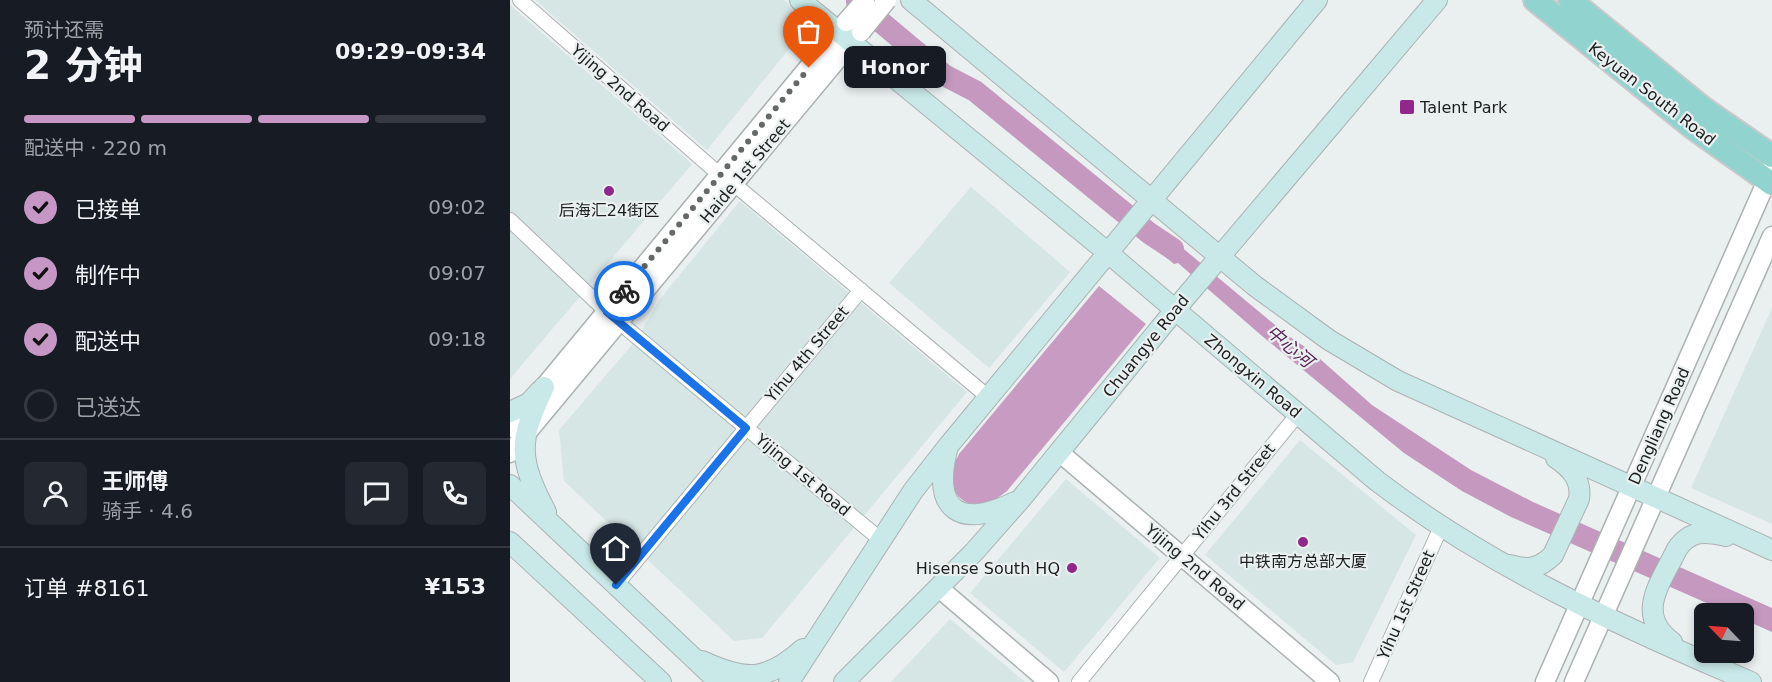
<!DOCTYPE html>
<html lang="zh">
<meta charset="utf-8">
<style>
body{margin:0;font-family:"DejaVu Sans","Noto Sans SC",sans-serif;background:#242831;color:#f1f3f6;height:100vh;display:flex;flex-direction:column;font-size:22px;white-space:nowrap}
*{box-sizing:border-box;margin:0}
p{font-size:20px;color:#9ea1a6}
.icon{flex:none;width:33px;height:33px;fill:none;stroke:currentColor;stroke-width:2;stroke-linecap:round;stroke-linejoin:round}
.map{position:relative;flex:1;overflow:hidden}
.drawer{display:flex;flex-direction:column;background:#171b24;width:510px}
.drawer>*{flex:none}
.needle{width:39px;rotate:295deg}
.controls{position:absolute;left:1184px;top:603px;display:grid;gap:12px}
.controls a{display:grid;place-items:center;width:60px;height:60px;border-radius:9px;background:#171b24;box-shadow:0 3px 9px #0003;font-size:30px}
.pin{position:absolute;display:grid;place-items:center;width:51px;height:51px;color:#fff;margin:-62px -26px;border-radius:50% 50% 50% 0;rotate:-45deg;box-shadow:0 0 6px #0007}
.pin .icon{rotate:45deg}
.courier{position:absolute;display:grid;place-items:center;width:60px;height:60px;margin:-30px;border:4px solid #1a73e8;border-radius:50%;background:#fff;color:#222;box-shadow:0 2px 8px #0007}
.bubble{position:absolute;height:42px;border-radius:9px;background:#171b24;box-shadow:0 3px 9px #0003;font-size:20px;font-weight:700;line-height:42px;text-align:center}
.head em{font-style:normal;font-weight:700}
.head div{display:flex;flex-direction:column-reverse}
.head{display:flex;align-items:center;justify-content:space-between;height:102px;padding:0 24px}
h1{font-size:39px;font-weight:700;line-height:45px}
.bar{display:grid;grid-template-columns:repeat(4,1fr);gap:9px 6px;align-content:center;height:72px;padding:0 24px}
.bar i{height:8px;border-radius:4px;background:#363941}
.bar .on{background:#c697c5}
.bar p{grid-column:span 4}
.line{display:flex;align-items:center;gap:15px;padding:0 24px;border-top:2px solid #363941}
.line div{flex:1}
.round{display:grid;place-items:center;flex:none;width:63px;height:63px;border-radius:9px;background:#242831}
ol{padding:0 24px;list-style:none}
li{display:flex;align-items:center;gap:18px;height:66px}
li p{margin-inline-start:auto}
li .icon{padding:6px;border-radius:50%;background:#c697c5;color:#111;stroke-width:4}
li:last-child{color:#9ea1a6}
li i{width:33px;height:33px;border:3px solid #363941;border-radius:50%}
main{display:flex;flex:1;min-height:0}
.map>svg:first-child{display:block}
.built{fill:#d6e6e4}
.forest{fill:#c89cc2}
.water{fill:#c599bf}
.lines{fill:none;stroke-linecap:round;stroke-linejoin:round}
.river{stroke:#c599bf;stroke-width:22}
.minor-casing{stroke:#abb2b1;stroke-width:16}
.tertiary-casing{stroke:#abb2b1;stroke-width:21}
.secondary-casing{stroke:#abb2b1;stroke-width:22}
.primary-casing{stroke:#c9c9c9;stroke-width:26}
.minor{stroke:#fff;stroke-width:14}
.tertiary{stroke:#fff;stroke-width:18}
.secondary{stroke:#c8e9e7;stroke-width:20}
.primary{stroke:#91d3ce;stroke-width:22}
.tertiary-bridge-casing{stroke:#abb2b1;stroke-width:21;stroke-linecap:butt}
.tertiary-bridge{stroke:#fff;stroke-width:18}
.done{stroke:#646867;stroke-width:6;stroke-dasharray:0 10.8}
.route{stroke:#1a73e8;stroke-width:8}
.poi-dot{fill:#91278a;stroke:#e9f0ef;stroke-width:2}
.labels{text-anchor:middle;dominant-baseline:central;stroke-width:4.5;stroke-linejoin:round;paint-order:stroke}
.street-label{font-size:16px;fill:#1c1f1e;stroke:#e9f0ef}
.poi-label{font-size:16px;fill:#1c1f1e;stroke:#e9f0ef}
.water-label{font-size:18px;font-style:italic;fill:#592455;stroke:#e9f0ef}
</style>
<main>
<section class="drawer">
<div class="head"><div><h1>2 分钟</h1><p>预计还需</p></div><em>09:29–09:34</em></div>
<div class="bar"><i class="on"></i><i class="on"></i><i class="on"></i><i></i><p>配送中 · 220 m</p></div>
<ol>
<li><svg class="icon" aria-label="check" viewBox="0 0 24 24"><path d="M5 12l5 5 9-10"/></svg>已接单<p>09:02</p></li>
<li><svg class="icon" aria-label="check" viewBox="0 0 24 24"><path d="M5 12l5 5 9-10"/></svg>制作中<p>09:07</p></li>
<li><svg class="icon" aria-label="check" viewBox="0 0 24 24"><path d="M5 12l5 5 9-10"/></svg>配送中<p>09:18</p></li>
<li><i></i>已送达</li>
</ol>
<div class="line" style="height:108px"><a class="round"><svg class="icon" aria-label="person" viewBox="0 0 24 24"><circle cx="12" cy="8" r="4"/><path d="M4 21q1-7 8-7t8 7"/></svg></a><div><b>王师傅</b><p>骑手 · 4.6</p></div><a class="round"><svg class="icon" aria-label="chat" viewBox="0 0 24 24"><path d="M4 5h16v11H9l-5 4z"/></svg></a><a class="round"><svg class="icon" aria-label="phone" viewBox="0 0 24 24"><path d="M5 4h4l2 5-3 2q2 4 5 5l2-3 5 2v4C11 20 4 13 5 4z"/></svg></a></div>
<div class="line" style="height:78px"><div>订单 #8161</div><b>¥153</b></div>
</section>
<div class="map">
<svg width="1262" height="682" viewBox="0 0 1262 682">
<rect width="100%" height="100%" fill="#e9f0ef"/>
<path class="built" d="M 25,0 L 274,0 L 301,22 L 197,150 Z
M 0,5 L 182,164 L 0,379 Z
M 461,187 L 560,272 L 479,368 L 379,283 Z
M 230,201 L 457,392 L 252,638 L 224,641 L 54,481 L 49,430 L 126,340 L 150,299 Z
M 1262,308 L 1262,524 L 1181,488 Z
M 790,440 L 906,535 L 843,662 L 826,665 L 695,555 Z
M 556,479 L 650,558 L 554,672 L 460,593 Z
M 440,619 L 515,682 L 381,682 Z"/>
<path class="forest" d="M 589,286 L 636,324 L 497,491 C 491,495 484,502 477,504 C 457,510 437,492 441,472 C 442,466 447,459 449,454 Z"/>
<path class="water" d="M 645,225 L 777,335 L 801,351 L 862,405 L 961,470 L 1023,502 L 1262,608 L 1262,632 L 1233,619 L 1233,614 L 1208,612 L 1208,608 L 1001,517 L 952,491 L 894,453 L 752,336 L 668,263 L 664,264 L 634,239 Z"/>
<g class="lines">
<path class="river" d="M 347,2 L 434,75 L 465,91 L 639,233 L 663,249"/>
<defs>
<path id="minor" d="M 10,0 L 210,175
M 224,184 L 477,396
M 0,220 L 97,312 L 371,540
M 106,585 L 351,290
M 569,682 L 788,414
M 861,682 L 931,527"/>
<path id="tertiary" d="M 0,428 L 336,22
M 549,452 L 820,682
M 0,453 L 350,32
M 429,588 L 539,682
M 1035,682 L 1262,169
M 1064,682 L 1262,236"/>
<path id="secondary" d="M 290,0 L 597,252 L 867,481 C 981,568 1110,626 1241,682
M 401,0 L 745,286 L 819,340 L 888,381 L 1262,550
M 34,387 C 8,442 8,458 36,512
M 0,412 L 19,403 L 30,391
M 437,450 C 422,511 450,529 505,502
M 0,485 L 209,682
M 0,542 L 151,682
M 1000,565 C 1018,571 1030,568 1043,555 L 1069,499 C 1072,480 1061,468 1046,458
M 1162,642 C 1124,614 1151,583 1167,549 C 1180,530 1195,531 1216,536
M 192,661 C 236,681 256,682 293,649
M 279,682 L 403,491 L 439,445 L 807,0
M 334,682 L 464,552 L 510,500 L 674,299 L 927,0"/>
<path id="primary" d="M 1025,0 L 1182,127 L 1262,184
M 1060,0 L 1194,109 L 1262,156"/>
</defs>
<use href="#minor" class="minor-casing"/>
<use href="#tertiary" class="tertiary-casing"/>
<use href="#secondary" class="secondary-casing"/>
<use href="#primary" class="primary-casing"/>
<use href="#minor" class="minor"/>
<use href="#tertiary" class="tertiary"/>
<use href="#secondary" class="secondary"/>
<use href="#primary" class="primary"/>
<defs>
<path id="tertiary-bridge" d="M 336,22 L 355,0
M 351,32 L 377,0"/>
</defs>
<use href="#tertiary-bridge" class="tertiary-bridge-casing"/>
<use href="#tertiary-bridge" class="tertiary-bridge"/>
</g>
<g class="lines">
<path class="done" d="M 114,291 L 299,68"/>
<path class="route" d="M 106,585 L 236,428 L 97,312 L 114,291"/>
</g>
<g class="poi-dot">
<rect x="889" y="99" width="16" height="16" rx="3"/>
<circle cx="99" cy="191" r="6"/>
<circle cx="793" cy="542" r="6"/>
<circle cx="562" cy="568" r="6"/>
</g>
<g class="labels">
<g class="street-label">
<text transform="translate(110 88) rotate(41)">Yijing 2nd Road</text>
<text transform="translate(1142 94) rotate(38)">Keyuan South Road</text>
<text transform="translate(235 171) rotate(-50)">Haide 1st Street</text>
<text transform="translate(636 346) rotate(-51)">Chuangye Road</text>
<text transform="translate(297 354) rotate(-50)">Yihu 4th Street</text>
<text transform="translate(743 376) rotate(40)">Zhongxin Road</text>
<text transform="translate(1149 426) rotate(-66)">Dengliang Road</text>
<text transform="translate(293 475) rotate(40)">Yijing 1st Road</text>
<text transform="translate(724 492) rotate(-51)">Yihu 3rd Street</text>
<text transform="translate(685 567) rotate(40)">Yijing 2nd Road</text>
<text transform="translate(896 605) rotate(-66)">Yihu 1st Street</text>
</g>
<g class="poi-label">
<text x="910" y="107" text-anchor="start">Talent Park</text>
<text x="99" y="210">后海汇24街区</text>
<text x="793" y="561">中铁南方总部大厦</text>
<text x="550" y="568" text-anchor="end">Hisense South HQ</text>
</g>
<g class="water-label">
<text transform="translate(780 346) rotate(40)">中心河</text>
</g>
</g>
</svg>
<div class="controls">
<a><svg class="needle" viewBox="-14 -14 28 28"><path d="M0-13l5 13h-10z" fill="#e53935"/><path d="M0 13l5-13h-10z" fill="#9ea1a6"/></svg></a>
</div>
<div class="pin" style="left:299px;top:68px;background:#ea580c"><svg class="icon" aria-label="bag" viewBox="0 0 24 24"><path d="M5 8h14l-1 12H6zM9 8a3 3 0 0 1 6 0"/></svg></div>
<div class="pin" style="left:106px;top:585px;background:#1f2937"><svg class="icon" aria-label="home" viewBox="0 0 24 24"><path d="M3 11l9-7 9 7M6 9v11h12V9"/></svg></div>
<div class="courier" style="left:114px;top:291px"><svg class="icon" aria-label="bike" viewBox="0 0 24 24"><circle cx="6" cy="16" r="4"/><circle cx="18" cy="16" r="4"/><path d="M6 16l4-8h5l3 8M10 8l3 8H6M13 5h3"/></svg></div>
<div class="bubble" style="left:334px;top:46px;width:102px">Honor</div>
</div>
</main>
